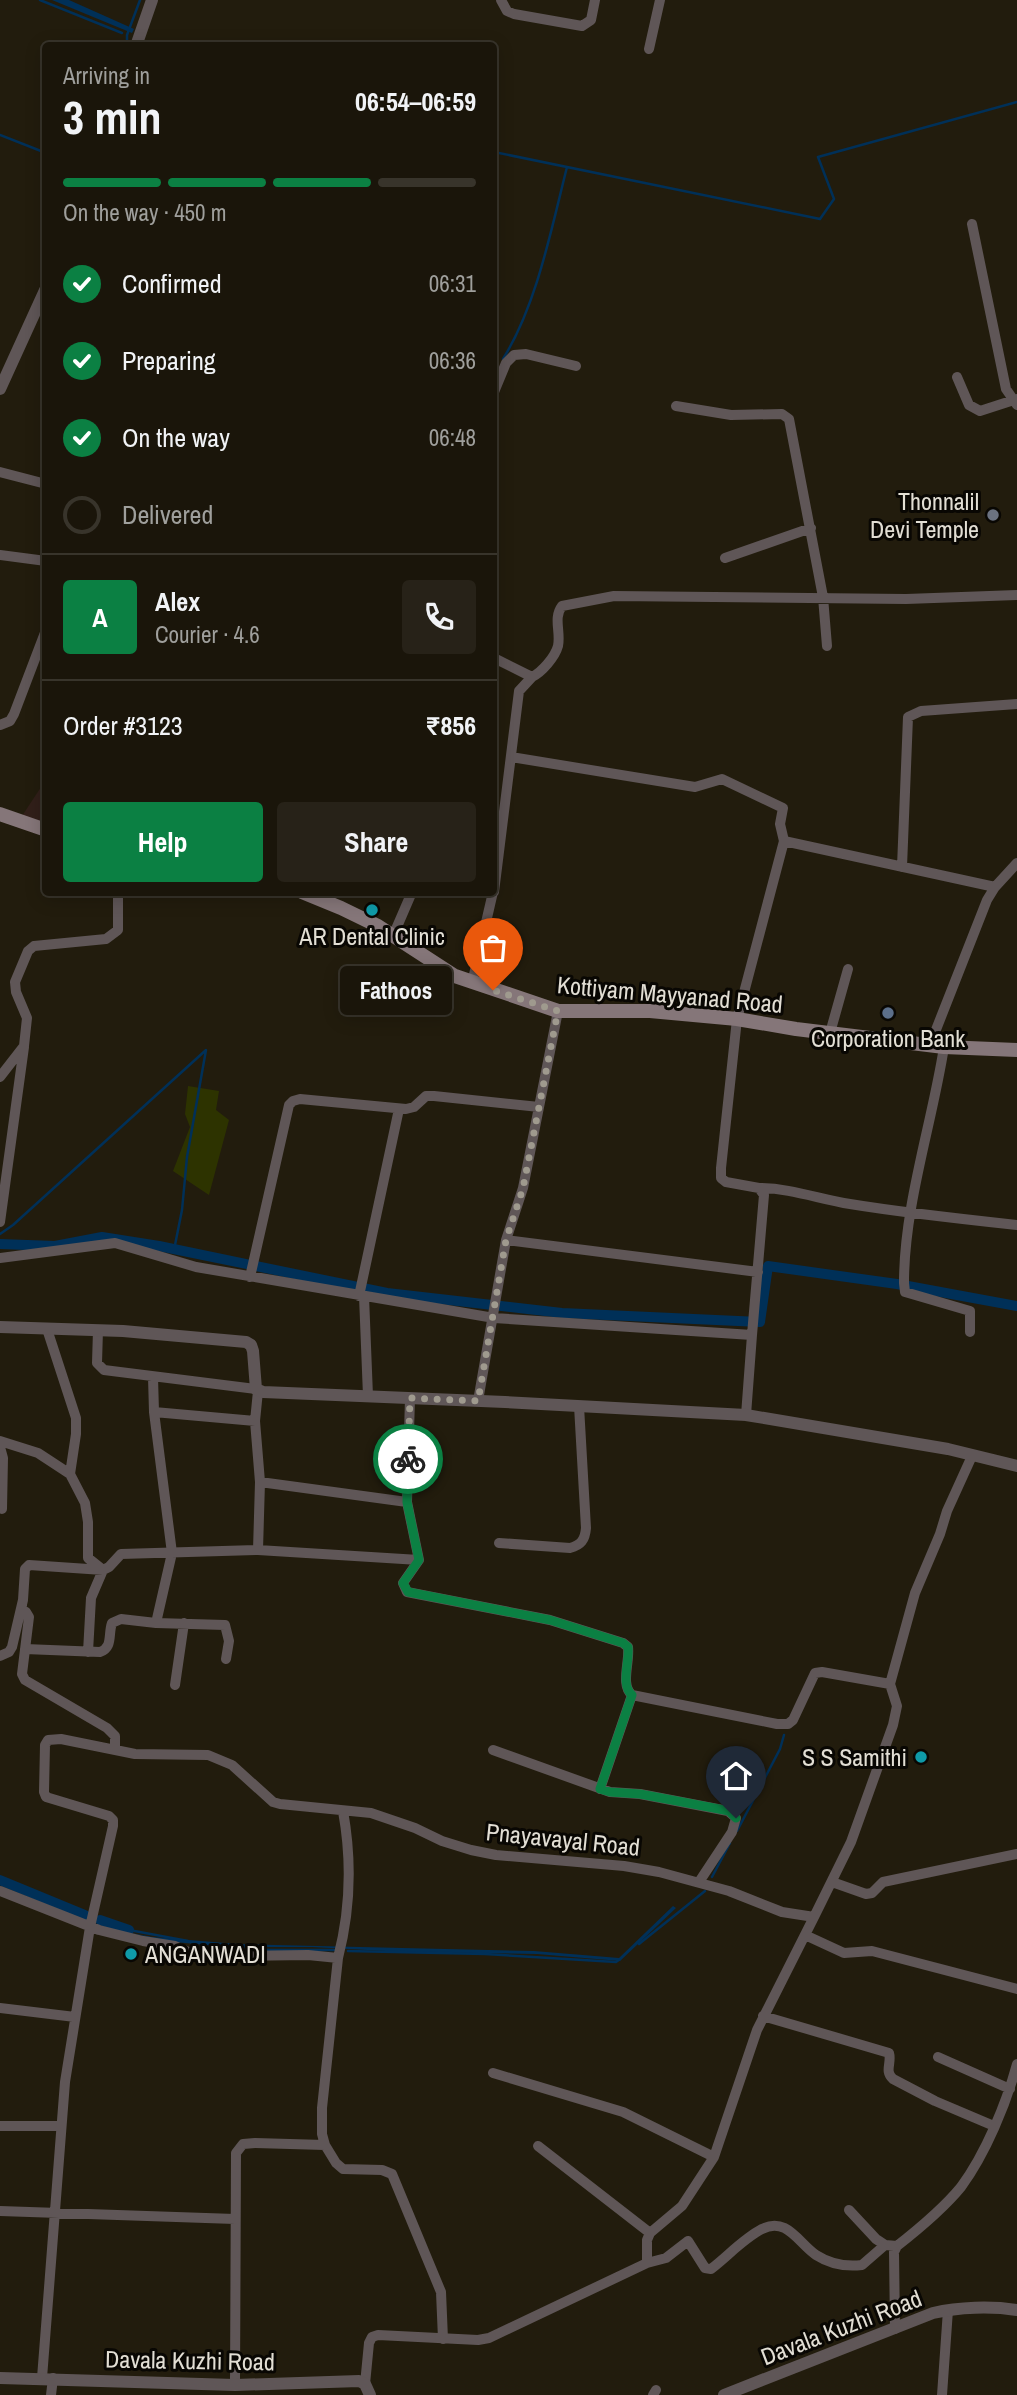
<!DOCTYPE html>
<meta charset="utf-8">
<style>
body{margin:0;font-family:"Archivo Narrow",sans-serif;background:#272218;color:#f1f3f6;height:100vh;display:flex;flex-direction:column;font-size:26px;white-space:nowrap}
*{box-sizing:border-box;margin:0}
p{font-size:23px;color:#9f9f9c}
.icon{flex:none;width:38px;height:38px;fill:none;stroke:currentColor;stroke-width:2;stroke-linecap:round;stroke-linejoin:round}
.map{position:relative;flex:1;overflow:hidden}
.side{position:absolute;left:42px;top:42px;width:455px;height:854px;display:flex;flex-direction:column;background:#1a150a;border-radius:7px;box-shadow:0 4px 18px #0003,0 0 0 2px #38342b}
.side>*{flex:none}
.pin{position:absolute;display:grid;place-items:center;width:60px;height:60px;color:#fff;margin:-72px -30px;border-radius:50% 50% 50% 0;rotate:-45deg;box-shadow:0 0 7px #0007}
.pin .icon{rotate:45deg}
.courier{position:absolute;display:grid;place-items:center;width:70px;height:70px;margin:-35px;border:5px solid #0b8043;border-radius:50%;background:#fff;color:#222;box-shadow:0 2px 9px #0007}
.bubble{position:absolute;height:49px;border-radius:7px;background:#1a150a;box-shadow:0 4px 18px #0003,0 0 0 2px #38342b;font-size:23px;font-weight:700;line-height:49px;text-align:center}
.headline em{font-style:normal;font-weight:700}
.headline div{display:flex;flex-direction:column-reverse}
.headline{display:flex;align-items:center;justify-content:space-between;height:119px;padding:0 21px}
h1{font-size:46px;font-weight:700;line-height:52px}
.bar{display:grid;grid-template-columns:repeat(4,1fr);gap:10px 7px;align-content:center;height:84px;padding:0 21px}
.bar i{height:9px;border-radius:5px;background:#38342b}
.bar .on{background:#0b8043}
.bar p{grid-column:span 4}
.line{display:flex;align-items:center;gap:18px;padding:0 21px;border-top:2px solid #38342b}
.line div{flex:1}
.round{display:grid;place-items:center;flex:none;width:74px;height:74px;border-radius:7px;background:#272218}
ol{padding:0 21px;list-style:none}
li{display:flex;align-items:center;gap:21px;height:77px}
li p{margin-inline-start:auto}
li .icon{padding:7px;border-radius:50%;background:#0b8043;color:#fff;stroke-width:4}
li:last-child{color:#9f9f9c}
li i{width:38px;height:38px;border:4px solid #38342b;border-radius:50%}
.cta{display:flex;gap:14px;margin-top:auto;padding:14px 21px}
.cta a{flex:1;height:80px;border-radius:7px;background:#0b8043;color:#fff;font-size:28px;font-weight:700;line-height:80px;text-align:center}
.cta a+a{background:#272218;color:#f1f3f6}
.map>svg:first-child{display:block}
.education{fill:#311f19}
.green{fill:#2d3300}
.water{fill:#003058}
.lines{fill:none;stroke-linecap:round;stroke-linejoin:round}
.stream{stroke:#003058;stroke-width:2.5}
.canal{stroke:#003058;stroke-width:10}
.minor{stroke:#5f5657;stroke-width:10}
.tertiary{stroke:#5f5657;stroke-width:12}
.secondary{stroke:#857679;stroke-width:14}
.done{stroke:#9f9a8e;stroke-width:7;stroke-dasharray:0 12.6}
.route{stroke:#0b8043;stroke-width:9}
.worship-dot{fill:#6b7280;stroke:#090703;stroke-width:2.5}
.culture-dot{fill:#0f9aa8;stroke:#090703;stroke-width:2.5}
.service-dot{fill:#5c6f8a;stroke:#090703;stroke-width:2.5}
.labels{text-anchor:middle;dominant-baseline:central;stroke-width:6;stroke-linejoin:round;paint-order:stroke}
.poi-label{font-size:24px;fill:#e2ded4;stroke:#090703;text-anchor:end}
.street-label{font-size:24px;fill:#e2ded4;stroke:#090703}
</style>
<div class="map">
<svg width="1017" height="2395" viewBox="0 0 1017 2395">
<rect width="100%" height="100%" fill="#221c0d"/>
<path class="education" d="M 45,781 L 45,825 L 22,816 Z"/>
<path class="green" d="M 188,1086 L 219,1091 L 216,1110 L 229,1120 L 209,1195 L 173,1171 L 190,1127 L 185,1114 Z"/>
<path class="water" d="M 52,0 L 69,0 L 134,29 L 132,33 Z
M 673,1906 L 676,1908 L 620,1961 L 537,1954 L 404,1952 L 312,1947 L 227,1947 L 164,1941 L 127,1932 L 152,1937 L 238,1944 L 534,1951 L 619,1958 Z"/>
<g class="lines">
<path class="stream" d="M 40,0 L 122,33
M 147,42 L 157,46
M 127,46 L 127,35 L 140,0
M 0,135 L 46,153
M 494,152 L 820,219 L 834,199 L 818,157 L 1017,102
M 503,359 C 537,304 551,230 567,167
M 0,1234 L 13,1225 L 206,1050 L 187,1157 L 182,1210 L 174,1250
M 737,1831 L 780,1749 L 784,1735
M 712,1877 L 730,1843
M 129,1930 L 188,1941
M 639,1944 L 705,1891
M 240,1946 L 269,1950 L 334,1950
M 348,1951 L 485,1954 L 616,1962 L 620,1959"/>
<path class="canal" d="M 0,1244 L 55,1246 L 102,1237 L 159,1246 L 387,1293 L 562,1313 L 760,1322 L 768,1266 L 897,1284 L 1017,1306
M 0,1880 L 85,1915
M 100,1920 L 129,1930"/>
<path class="minor" d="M 501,0 L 507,11 L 514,14 L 582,26 L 591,20 L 595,0
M 649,49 L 660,0
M 972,224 L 1006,389 L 1017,405
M 957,377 L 969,405 L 980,411 L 1017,399
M 494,392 L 506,363 L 514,355 L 526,354 L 576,366
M 676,406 L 731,415 L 782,414 L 789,419 L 823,597 L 827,646
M 0,472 L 46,484
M 0,555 L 46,561
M 725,558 L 811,528
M 494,658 L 532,677 C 542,672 555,657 558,646 C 561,632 553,618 562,606 L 614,596 L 906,599 L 1017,595
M 0,725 L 10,721 L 14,714 L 46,630
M 511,757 L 695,787 L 722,779 L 783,808 L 780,824 L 784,841 L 995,887
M 902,867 L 908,717 L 921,711 L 1017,704
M 494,892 L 519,691 L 532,677
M 393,936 L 412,892
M 472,983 L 493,892
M 830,1033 L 848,969
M 930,1045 L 987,900 L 995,887 L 1017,863
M 944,1047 C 932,1124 904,1205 904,1283 L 905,1292 L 970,1311 L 970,1332
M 0,1077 L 24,1046 L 27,1018 L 16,992 L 15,982 L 28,951 L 34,946 L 106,939 L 118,930 L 118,892
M 759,1188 C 790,1188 819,1199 850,1204 C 905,1213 961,1219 1017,1225
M 0,1222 L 24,1047
M 506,1240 L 758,1272
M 0,1258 L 115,1243 L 196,1267 L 494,1318 L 752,1335 L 764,1195 L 759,1188 L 726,1182 L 721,1178 L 721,1168 L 737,1019 L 784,841
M 250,1277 L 289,1105 L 293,1101 L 300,1099 L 406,1109 L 414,1107 L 426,1096 L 434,1096 L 539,1107
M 359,1296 L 399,1109
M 364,1296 L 368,1396
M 47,1329 L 76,1418 L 76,1434 L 70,1474 L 85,1503 L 88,1522 L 88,1558 L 103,1570 L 91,1598 L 88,1652
M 98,1330 L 97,1363 L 104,1370 L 256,1389
M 153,1377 L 154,1412 L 172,1553 L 156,1623
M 410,1398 L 407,1502 L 419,1560 L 403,1583 L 407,1592 L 550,1620 L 623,1643 L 628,1647 C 630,1662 620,1685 632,1695 L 777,1724 L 788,1724 L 793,1720 L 815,1673 L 822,1672 L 890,1684
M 478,1401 L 506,1240 L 523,1188 L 558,1011
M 154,1412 L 255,1421
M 746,1415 L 752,1335
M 0,1441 L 38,1453 L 70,1474
M 0,1447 L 3,1458 L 2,1509
M 260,1482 L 407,1502
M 499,1543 L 570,1548 C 581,1545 585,1540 586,1528 L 579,1406
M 258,1550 L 260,1482 L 255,1421 L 258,1391
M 22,1605 L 21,1609 L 26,1612 L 29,1617 L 22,1674 L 25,1680 L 107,1728 L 115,1736 L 115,1749
M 25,1649 L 100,1652 C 113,1648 108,1634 112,1623 L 121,1619 L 156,1623 L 225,1625 L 229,1641 L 226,1659
M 0,1656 L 9,1652 L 12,1647 L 23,1600 L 25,1569 L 29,1565 L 103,1570 L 109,1567 L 121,1554 L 258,1550 L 419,1560
M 175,1685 L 184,1623
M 493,1750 L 610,1792 L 640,1794 L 728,1811 L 736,1818 L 732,1832 L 699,1882
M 600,1789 L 632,1695
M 832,1882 L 866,1894 L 872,1893 L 883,1882 L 1017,1854
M 0,1891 L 99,1930 L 143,1941 L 175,1946 L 191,1953 L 226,1956 L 308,1955 L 338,1958 C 351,1908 352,1861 343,1811
M 805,1935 L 844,1953 L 872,1951 L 1017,1989
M 338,1958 L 322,2108 L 322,2134 L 325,2145 L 336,2163 L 343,2169 L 382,2170 L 392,2174 L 441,2292 L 443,2339
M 0,2008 L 75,2017
M 763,2016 L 889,2053 C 892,2063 884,2071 893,2079 L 935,2101 L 994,2126
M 938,2057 L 1010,2089
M 493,2073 L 623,2112 L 714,2157
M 0,2126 L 61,2126
M 538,2146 L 650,2233
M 849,2210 L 876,2239 L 885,2245
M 0,2211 L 235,2219
M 647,2263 L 666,2258 L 688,2241 L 705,2268 L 711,2269 C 728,2256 743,2239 762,2229 C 787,2216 799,2244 816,2255 C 830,2264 845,2267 862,2265 L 885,2245 L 897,2246
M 895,2329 L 894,2252 L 897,2246 C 920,2228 943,2209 961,2187 C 986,2153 1006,2104 1017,2064
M 42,2378 L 65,2082 L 90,1927 L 113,1826 L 113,1820 L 109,1816 L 46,1797 L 44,1792 L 45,1745 L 48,1740 L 61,1739 L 135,1754 L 208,1755 L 232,1765 L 273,1802 L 280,1804 L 371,1813 L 415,1828 L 442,1841 L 471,1850 L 496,1855 L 624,1866 L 659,1872 L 729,1891 L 782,1912 L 814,1917 L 851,1842 L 893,1725 L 897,1706 L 890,1684 L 915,1593 L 940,1534 L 947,1511 L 972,1456
M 365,2384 L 369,2343 L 372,2337 L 378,2335 L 478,2340 L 489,2338 L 647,2263 L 647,2240 L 650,2233 L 682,2206 L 714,2157 L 757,2030 L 814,1917
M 235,2385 L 236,2153 L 243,2144 L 255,2143 L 325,2145
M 51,2395 L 53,2378
M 653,2395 L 656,2390
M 942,2395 L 948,2310"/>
<path class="tertiary" d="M 136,46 L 152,0
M 0,389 L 46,288
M 0,1327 L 123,1331 L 246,1342 L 251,1345 L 253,1351 L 256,1389 L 263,1392 L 505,1402 L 746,1415 L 948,1449 L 1017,1466
M 0,2378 L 235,2385 L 359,2381 L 365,2384 L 370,2395
M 724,2395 L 933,2313 C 959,2307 991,2306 1017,2310"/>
<path class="secondary" d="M 0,814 L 46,830
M 302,892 L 341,908 L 378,926 L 455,976 L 558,1011 L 650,1011 L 737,1019 L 796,1029 L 944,1047 L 1017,1050"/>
</g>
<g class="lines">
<path class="done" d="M 408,1459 L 410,1398 L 478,1401 L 506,1240 L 523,1188 L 558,1011 L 493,990"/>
<path class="route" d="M 408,1459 L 407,1502 L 419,1560 L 403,1583 L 408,1592 L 550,1620 L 623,1643 L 628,1647 C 630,1661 620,1685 632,1695 L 600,1789 L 610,1792 L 640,1794 L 719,1809 L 729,1811 L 736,1818"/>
</g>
<circle class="worship-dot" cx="993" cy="515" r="7"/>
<g class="culture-dot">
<circle cx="372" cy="910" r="7"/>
<circle cx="921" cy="1757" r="7"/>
<circle cx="131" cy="1954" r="7"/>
</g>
<circle class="service-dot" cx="888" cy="1013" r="7"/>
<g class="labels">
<g class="poi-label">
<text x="979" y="501">Thonnalil<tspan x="979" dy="28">Devi Temple</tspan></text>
<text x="372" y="936" text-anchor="middle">AR Dental Clinic</text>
<text x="888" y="1038" text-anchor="middle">Corporation Bank</text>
<text x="907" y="1757">S S Samithi</text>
<text x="145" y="1954" text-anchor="start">ANGANWADI</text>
</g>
<g class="street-label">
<text transform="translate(670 994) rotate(5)">Kottiyam Mayyanad Road</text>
<text transform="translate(563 1839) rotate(6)">Pnayavayal Road</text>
<text transform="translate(841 2327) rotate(-21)">Davala Kuzhi Road</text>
<text transform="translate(190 2360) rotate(1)">Davala Kuzhi Road</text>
</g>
</g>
</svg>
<div class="pin" style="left:493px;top:990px;background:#ea580c"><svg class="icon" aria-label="bag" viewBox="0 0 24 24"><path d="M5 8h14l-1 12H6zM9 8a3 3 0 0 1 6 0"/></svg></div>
<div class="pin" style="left:736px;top:1818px;background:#1f2937"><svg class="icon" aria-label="home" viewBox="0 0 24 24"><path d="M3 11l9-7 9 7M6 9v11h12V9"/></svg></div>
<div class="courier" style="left:408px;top:1459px"><svg class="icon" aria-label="bike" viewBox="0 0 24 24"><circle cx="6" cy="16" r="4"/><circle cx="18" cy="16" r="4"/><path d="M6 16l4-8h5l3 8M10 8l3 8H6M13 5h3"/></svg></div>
<div class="bubble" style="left:340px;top:966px;width:112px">Fathoos</div>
<section class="side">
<div class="headline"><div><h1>3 min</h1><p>Arriving in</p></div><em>06:54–06:59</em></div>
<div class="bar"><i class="on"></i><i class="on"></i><i class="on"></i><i></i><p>On the way · 450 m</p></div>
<ol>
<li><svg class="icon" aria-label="check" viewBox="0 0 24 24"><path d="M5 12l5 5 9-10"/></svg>Confirmed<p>06:31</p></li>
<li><svg class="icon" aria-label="check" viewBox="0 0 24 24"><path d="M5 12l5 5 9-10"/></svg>Preparing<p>06:36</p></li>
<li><svg class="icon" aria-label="check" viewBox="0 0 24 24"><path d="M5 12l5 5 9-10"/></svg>On the way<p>06:48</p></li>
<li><i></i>Delivered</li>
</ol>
<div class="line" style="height:126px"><b class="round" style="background:#0b8043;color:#fff">A</b><div><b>Alex</b><p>Courier · 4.6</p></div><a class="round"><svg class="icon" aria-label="phone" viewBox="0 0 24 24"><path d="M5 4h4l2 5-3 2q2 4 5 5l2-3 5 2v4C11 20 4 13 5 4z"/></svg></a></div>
<div class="line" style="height:91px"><div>Order #3123</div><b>₹856</b></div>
<div class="cta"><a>Help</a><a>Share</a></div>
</section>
</div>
